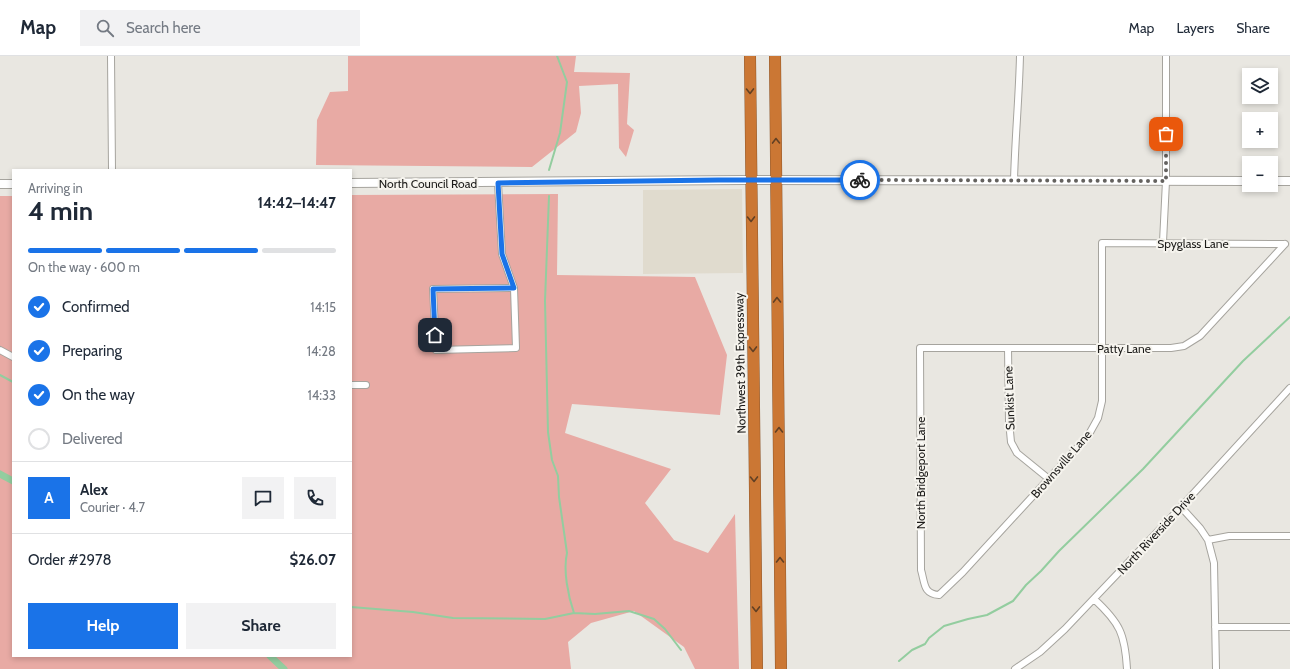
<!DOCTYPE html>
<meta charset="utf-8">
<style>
body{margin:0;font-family:Cabin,sans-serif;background:#f2f2f3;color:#1f2937;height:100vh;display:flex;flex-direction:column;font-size:15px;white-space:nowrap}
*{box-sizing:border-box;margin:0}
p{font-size:13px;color:#747a83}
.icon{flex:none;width:22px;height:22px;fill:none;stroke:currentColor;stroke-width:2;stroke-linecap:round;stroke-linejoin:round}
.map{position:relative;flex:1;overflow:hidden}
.drawer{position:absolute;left:12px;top:113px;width:340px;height:488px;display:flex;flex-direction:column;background:#fff;border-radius:0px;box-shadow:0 2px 6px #0003}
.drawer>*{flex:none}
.controls{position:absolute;left:1242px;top:12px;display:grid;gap:8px}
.controls a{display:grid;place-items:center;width:36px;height:36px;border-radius:0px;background:#fff;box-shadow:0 2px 6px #0003;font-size:20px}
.pin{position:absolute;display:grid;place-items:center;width:34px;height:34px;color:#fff;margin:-17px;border-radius:8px;box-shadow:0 2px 6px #0006}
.courier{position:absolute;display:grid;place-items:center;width:40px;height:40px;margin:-20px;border:3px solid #1a73e8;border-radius:50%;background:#fff;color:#222;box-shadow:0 1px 5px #0007}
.overview em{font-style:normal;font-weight:800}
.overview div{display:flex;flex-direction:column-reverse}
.overview{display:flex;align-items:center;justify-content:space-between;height:68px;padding:0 16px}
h1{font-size:26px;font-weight:800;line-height:30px}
.bar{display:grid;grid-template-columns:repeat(4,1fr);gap:6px 4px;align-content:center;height:48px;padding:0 16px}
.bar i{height:5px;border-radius:3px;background:#e0e1e3}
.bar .selected{background:#1a73e8}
.bar p{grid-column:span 4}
.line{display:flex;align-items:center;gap:10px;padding:0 16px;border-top:1px solid #e0e1e3}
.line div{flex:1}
.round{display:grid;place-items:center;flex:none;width:42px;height:42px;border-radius:0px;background:#f2f2f3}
ol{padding:0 16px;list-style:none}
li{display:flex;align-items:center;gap:12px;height:44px}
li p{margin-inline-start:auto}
li .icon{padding:4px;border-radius:50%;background:#1a73e8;color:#fff;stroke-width:4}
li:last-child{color:#747a83}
li i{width:22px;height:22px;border:2px solid #e0e1e3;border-radius:50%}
.action{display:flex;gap:8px;margin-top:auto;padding:8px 16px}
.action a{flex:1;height:46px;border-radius:0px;background:#1a73e8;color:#fff;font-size:16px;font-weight:800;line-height:46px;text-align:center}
.action a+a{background:#f2f2f3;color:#1f2937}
header{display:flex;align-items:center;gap:24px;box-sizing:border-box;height:56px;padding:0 20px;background:#fff;border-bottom:1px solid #e0e1e3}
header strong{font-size:19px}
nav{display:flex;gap:22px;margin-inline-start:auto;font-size:14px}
.search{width:280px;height:36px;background:#f2f2f3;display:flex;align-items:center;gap:10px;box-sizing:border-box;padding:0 14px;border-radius:0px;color:#747a83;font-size:15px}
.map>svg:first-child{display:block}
.built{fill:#e0dbce}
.green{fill:#e8aaa4}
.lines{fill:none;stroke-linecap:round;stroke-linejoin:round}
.stream{stroke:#93cd9f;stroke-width:2}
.canal{stroke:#93cd9f;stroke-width:7}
.street-casing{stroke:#a6a49e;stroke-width:8}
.secondary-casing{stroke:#a6a49e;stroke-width:10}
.highway-casing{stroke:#8e572b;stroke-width:12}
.street{stroke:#fff;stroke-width:6}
.secondary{stroke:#fff;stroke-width:8}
.highway{stroke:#cb7734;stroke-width:11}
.oneway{stroke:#624024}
.done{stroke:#64625f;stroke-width:4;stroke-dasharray:0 7.2}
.route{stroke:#1a73e8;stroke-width:5}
.labels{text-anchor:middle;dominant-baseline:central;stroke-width:4;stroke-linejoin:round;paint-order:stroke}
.street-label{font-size:12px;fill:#1c1b19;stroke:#f6f4ee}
</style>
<header>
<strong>Map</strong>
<div class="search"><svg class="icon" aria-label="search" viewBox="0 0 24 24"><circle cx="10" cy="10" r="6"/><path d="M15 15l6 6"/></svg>Search here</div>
<nav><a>Map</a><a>Layers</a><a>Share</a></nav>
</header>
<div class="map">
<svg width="1290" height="613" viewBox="0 0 1290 613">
<rect width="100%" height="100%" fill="#e9e7e1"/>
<path class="built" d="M 742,133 L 743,217 L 643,218 L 643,134 Z"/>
<path class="green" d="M 348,0 L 576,0 L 574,16 L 630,17 L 627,68 L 634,74 L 626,101 L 619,92 L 618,28 L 579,30 L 581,57 L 576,76 L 532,111 L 316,109 L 317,64 L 330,36 L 348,35 Z
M 558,138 L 557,219 L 695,221 L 727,299 L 720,359 L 572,348 L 565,377 L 671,413 L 645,447 L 674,484 L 708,497 L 735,458 L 739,613 L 695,613 L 684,591 L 634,555 L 591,567 L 568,586 L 571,613 L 0,613 L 0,140 L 13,140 L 13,600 L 351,600 L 351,322 L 352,321 L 351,320 L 351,139 Z"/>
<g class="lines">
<path class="stream" d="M 549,114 L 560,77 L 567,26 L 557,0
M 549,140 L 545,245 L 548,376 L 552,404 L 558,420 L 559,441 L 567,497 C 563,514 568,540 574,557
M 0,319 L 13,326
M 351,551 L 413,556 L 453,562 L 545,563 L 574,557 L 595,558 L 629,555 L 654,563 L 665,573 L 681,594
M 899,605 L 912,594 L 925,588 L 929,582 L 944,570 L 968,563 L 987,559 L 1013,545 L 1026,529 L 1041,515 L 1059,495 L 1143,413 L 1243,305 L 1290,261"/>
<path class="canal" d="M 0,418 L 13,425
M 270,600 L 284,613"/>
<defs>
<path id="street" d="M 111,0 L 112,114
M 1014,125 C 1015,83 1019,42 1020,0
M 498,127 L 502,198 L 514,232 L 516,292 L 436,294 L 433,233 L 514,232
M 1163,186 L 1166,125 L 1166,0
M 1285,188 L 1102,187 L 1102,345 L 1098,362 L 1088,380 L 963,516 L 939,539 C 923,538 925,527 921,514 L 920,292 L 1171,292 L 1184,290 L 1200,280 L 1285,188
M 1008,292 L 1009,365 L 1011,386 L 1017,397 L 1049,423
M 0,294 L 13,301
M 351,329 L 366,329
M 1181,451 L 1200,472 L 1208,484 L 1214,507 L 1216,613
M 1208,484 L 1229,480 L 1290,480
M 1094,543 C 1120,567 1125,578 1127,613
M 1215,571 L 1290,571
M 1015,613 L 1040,596 L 1065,573 L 1181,451 L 1290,332"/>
<path id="secondary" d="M 1271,125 L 1290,125
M 351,127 L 743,124 L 1249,125
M 0,128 L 13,128"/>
<path id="highway" d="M 750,0 L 757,613
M 775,0 L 781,613"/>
</defs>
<use href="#street" class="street-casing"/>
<use href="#secondary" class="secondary-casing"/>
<use href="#highway" class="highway-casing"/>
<use href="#street" class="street"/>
<use href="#secondary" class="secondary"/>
<use href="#highway" class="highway"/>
</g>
<defs><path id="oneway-chevron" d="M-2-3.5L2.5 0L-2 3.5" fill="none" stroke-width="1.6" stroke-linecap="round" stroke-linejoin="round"/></defs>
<g class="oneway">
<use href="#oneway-chevron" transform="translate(750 35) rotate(89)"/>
<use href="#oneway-chevron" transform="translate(776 85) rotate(-91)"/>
<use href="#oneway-chevron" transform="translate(751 163) rotate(89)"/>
<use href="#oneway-chevron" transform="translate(777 244) rotate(-91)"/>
<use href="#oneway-chevron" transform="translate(753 293) rotate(89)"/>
<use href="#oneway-chevron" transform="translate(779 374) rotate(-90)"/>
<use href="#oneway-chevron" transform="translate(754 423) rotate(89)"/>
<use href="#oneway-chevron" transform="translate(780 504) rotate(-90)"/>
<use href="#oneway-chevron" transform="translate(756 553) rotate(89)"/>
</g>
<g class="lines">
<path class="done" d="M 860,124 L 1166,125 L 1166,78"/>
<path class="route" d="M 435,279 L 433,233 L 514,232 L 502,198 L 498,127 L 718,124 L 860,124"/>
</g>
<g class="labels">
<g class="street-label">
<text x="428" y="127">North Council Road</text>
<text x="1193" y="187">Spyglass Lane</text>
<text x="1124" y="292">Patty Lane</text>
<text transform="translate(740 307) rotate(-91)">Northwest 39th Expressway</text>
<text transform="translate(1009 342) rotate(-92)">Sunkist Lane</text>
<text transform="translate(1061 408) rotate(-49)">Brownsville Lane</text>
<text transform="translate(920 417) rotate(-90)">North Bridgeport Lane</text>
<text transform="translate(1156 477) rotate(-47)">North Riverside Drive</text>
</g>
</g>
</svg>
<div class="controls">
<a><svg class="icon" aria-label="layers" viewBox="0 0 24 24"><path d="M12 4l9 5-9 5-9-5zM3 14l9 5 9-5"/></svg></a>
<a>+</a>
<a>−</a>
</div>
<div class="pin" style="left:1166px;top:78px;background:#ea580c"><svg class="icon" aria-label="bag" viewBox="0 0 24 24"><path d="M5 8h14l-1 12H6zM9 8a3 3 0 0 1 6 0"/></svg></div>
<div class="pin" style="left:435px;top:279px;background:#1f2937"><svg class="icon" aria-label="home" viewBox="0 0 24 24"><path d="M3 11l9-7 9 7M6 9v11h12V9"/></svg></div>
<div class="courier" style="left:860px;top:124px"><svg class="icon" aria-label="bike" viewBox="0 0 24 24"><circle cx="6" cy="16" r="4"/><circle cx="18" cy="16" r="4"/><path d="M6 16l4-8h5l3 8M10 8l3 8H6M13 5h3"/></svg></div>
<section class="drawer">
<div class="overview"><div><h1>4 min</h1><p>Arriving in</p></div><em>14:42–14:47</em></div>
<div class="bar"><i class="selected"></i><i class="selected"></i><i class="selected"></i><i></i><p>On the way · 600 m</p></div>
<ol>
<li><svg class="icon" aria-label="check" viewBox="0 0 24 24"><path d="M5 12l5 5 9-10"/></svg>Confirmed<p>14:15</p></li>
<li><svg class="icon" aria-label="check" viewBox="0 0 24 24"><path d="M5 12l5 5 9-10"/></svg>Preparing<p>14:28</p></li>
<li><svg class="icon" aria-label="check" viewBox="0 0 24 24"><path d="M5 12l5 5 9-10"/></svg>On the way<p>14:33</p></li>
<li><i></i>Delivered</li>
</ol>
<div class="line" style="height:72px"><b class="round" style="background:#1a73e8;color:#fff">A</b><div><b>Alex</b><p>Courier · 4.7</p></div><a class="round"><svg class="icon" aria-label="chat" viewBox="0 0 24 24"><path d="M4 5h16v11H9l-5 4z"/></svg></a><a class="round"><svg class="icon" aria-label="phone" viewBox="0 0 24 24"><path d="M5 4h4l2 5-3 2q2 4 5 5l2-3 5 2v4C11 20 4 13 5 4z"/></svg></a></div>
<div class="line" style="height:52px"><div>Order #2978</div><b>$26.07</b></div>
<div class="action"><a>Help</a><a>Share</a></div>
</section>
</div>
